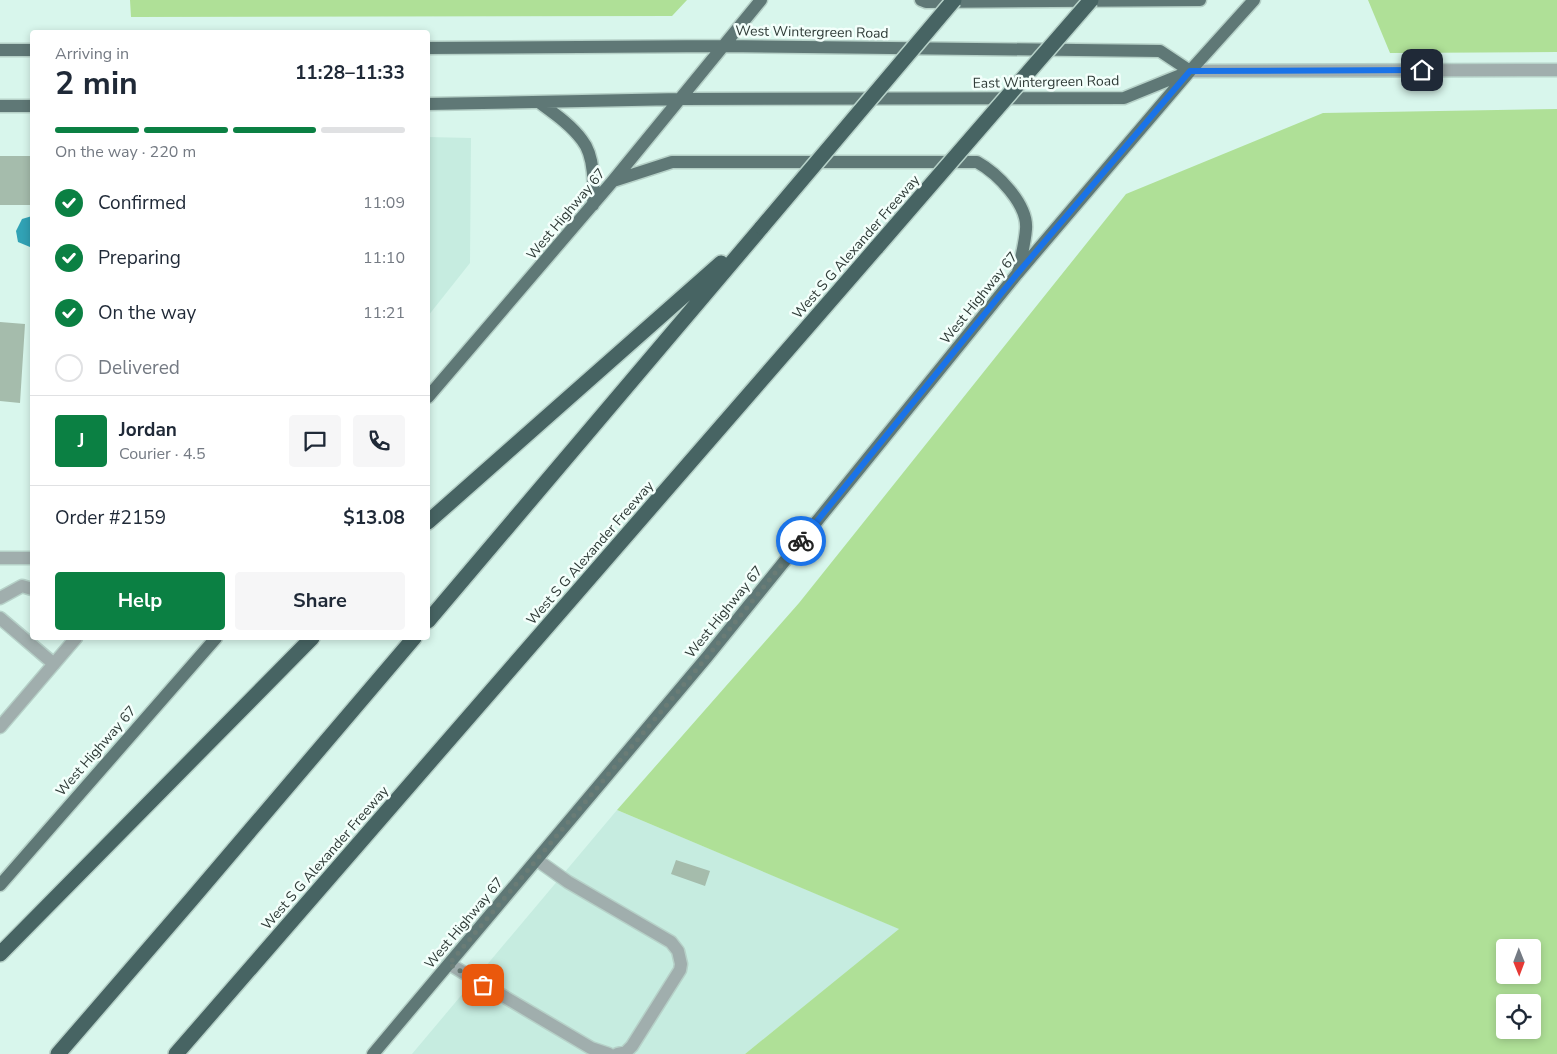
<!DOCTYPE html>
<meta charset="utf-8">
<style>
body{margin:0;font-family:"Nunito Sans",sans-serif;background:#f6f6f7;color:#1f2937;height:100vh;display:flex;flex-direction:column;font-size:19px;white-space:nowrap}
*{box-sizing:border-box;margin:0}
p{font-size:16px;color:#747a83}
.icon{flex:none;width:28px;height:28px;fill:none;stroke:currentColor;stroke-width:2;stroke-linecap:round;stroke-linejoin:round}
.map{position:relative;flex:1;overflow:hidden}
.sheet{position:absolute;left:30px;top:30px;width:400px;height:610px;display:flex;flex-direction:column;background:#fff;border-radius:5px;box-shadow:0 2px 8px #0003}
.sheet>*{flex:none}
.needle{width:32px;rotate:179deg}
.tools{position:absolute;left:1496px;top:939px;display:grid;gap:10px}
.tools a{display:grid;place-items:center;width:45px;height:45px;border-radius:5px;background:#fff;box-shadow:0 2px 8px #0003;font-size:25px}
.pin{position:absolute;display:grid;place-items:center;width:42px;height:42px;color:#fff;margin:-21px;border-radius:10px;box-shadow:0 2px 8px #0006}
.courier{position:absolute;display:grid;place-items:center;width:50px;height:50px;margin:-25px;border:4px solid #1a73e8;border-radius:50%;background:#fff;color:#222;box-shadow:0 1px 6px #0007}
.headline em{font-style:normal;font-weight:700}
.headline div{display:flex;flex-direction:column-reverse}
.headline{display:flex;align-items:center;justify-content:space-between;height:85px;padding:0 25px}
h1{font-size:32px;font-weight:700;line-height:38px}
.bar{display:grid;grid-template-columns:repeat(4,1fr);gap:8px 5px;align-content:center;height:60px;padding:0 25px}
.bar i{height:6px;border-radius:4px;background:#e0e1e3}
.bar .selected{background:#0b8043}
.bar p{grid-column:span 4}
.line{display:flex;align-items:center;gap:12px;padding:0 25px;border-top:1px solid #e0e1e3}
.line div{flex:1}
.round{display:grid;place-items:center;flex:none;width:52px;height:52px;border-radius:5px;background:#f6f6f7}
ol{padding:0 25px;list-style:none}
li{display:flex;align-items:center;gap:15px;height:55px}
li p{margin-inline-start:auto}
li .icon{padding:5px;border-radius:50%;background:#0b8043;color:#fff;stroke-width:4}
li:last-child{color:#747a83}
li i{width:28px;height:28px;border:2px solid #e0e1e3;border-radius:50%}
.action{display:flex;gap:10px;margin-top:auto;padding:10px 25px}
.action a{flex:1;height:58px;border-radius:5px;background:#0b8043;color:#fff;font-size:20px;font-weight:700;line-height:58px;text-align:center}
.action a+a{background:#f6f6f7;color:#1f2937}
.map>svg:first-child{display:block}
.built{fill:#c6ece0}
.green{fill:#afe097;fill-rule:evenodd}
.water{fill:#31a2b5}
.building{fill:#a5bcac}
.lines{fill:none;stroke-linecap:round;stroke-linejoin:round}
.minor-casing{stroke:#b6d1c8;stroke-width:15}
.major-casing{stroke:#b6d1c8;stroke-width:15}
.highway-casing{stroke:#b6d1c8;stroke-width:18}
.minor{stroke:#a0aead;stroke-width:12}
.major{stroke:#5f7876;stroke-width:12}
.highway{stroke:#476463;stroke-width:15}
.highway-bridge-casing{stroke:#b6d1c8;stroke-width:18;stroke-linecap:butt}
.highway-bridge{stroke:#476463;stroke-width:15}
.done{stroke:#6a7c76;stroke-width:5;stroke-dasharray:0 9}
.route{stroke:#1a73e8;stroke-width:6}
.labels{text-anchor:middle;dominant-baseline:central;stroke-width:5;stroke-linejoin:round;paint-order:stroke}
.street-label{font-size:14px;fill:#2f3b37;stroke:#f3fffb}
</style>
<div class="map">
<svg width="1557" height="1054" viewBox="0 0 1557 1054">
<rect width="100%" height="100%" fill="#d8f6ec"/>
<path class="built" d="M 428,137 L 471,138 L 470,263 L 428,316 Z
M 617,810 L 900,929 L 745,1054 L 412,1054 Z"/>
<path class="green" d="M 130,0 L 687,0 L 672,16 L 131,17 Z
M 1368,0 L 1557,0 L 1557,52 L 1390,53 Z
M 1557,109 L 1557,1054 L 745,1054 L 899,929 L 617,810 L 799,603 L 1126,194 L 1323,113 ZM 1505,948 L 1532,948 L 1532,975 L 1505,975 ZM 1505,1002 L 1532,1002 L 1532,1030 L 1505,1030 Z"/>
<path class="water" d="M 32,216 L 32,245 L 30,247 L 18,242 L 16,231 L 22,219 Z"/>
<path class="building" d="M 0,156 L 32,156 L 32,205 L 0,205 Z
M 0,322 L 25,324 L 20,403 L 0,401 Z
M 676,860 L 710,871 L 705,886 L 671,874 Z"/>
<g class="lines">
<defs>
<path id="minor" d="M 1190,71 L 1557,70
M 0,558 L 32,558
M 0,598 L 22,586 L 32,589
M 0,618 L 54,664
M 0,727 L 76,638
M 537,860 L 568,882 L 671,942 L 678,951 L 681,964 L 680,970 L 632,1046 L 626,1052 L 617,1054
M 449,964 L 591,1048 L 609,1054"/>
<path id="major" d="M 921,0 L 926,2 L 1200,0
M 428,48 L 722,46 L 1160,51 L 1190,71
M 0,50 L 32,50
M 540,103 C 555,114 571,125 582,140 C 595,156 594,186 593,205
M 428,104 L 681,99 L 1124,98 L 1188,72
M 0,106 L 32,106
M 613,181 L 672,162 L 977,162 C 997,173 1028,204 1026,229 C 1025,243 1021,258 1018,272
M 428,397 L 612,182 L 761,0
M 0,885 L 216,638
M 373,1054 L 707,657 L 1017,274 L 1190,71 L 1254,0"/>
<path id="highway" d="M 428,522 L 721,263
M 428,621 L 762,227
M 0,954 L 312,638
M 58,1054 L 191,900 L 414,638
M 176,1054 L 877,247"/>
</defs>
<use href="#minor" class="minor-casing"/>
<use href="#major" class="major-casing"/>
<use href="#highway" class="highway-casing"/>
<use href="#minor" class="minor"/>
<use href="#major" class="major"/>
<use href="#highway" class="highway"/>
<defs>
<path id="highway-bridge" d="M 762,227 L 954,0
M 877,247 L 1091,0"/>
</defs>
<use href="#highway-bridge" class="highway-bridge-casing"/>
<use href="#highway-bridge" class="highway-bridge"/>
</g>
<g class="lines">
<path class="done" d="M 483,985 L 449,964 L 707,657 L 801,541"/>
<path class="route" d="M 801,541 L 1017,274 L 1190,71 L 1422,70"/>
</g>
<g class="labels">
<g class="street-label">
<text transform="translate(812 32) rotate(1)">West Wintergreen Road</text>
<text transform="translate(1046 82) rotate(-1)">East Wintergreen Road</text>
<text transform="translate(566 214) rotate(-50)">West Highway 67</text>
<text transform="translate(856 247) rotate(-49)">West S G Alexander Freeway</text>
<text transform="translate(979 298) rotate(-51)">West Highway 67</text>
<text transform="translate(590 553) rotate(-49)">West S G Alexander Freeway</text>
<text transform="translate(724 612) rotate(-51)">West Highway 67</text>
<text transform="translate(96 751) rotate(-49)">West Highway 67</text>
<text transform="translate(325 858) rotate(-49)">West S G Alexander Freeway</text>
<text transform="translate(464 923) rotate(-50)">West Highway 67</text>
</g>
</g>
</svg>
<div class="tools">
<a><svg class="needle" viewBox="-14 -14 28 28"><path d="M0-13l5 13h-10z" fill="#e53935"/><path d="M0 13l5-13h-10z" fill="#747a83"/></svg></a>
<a><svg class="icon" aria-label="locate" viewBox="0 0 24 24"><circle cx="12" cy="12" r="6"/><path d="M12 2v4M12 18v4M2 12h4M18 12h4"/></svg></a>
</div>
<div class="pin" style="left:483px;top:985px;background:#ea580c"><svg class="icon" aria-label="bag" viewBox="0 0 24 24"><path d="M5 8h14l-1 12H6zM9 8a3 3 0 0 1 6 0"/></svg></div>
<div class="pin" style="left:1422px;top:70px;background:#1f2937"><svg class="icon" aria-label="home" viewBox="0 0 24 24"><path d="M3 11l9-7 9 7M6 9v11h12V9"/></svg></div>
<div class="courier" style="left:801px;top:541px"><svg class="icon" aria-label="bike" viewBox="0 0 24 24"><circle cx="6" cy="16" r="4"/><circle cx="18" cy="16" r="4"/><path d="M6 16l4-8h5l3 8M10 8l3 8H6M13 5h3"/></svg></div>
<section class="sheet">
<div class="headline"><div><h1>2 min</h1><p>Arriving in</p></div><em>11:28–11:33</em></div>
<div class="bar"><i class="selected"></i><i class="selected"></i><i class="selected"></i><i></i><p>On the way · 220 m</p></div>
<ol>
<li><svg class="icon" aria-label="check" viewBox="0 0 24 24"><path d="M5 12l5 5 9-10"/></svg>Confirmed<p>11:09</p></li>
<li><svg class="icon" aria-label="check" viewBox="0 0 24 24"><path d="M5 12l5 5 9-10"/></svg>Preparing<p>11:10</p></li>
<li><svg class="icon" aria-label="check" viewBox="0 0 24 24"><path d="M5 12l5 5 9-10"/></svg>On the way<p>11:21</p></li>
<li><i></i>Delivered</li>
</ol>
<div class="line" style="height:90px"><b class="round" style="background:#0b8043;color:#fff">J</b><div><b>Jordan</b><p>Courier · 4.5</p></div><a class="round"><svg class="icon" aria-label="chat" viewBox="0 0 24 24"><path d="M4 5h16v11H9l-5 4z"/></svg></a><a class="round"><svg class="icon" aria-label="phone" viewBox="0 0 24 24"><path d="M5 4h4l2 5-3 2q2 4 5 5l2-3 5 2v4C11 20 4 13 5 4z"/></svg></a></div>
<div class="line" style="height:65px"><div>Order #2159</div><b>$13.08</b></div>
<div class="action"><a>Help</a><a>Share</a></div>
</section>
</div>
